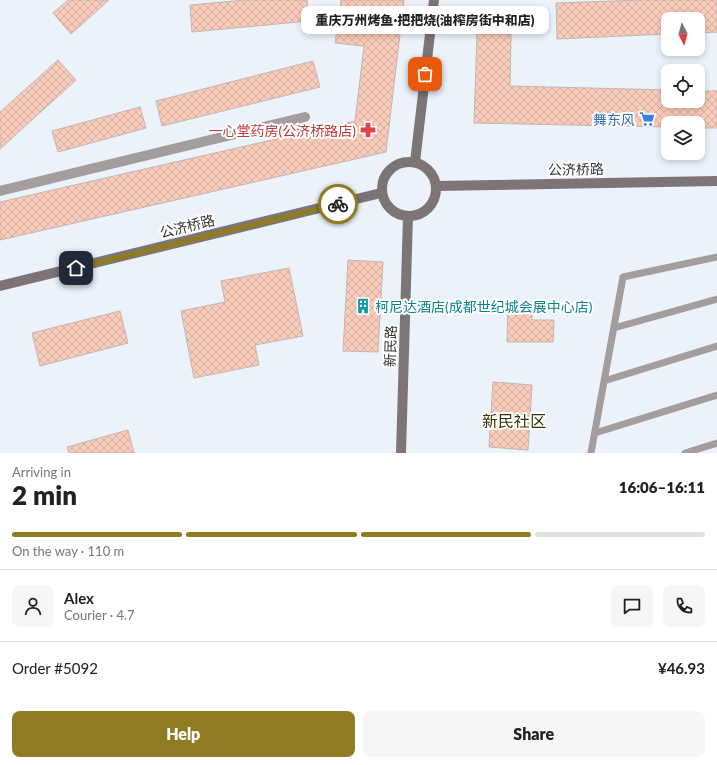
<!DOCTYPE html>
<meta charset="utf-8">
<style>
body{margin:0;font-family:Lato,"Noto Sans SC",sans-serif;background:#f6f6f6;color:#202124;height:100vh;display:flex;flex-direction:column;font-size:15px;white-space:nowrap}
*{box-sizing:border-box;margin:0}
p{font-size:13px;color:#757577}
.icon{flex:none;width:22px;height:22px;fill:none;stroke:currentColor;stroke-width:2;stroke-linecap:round;stroke-linejoin:round}
.map{position:relative;height:453px;overflow:hidden}
.details{display:flex;flex-direction:column;background:#fff;flex:1}
.details>*{flex:none}
.needle{width:26px;rotate:174deg}
.buttons{position:absolute;left:661px;top:12px;display:grid;gap:8px}
.buttons a{display:grid;place-items:center;width:44px;height:44px;border-radius:8px;background:#fff;box-shadow:0 2px 6px #0003;font-size:20px}
.pin{position:absolute;display:grid;place-items:center;width:34px;height:34px;color:#fff;margin:-17px;border-radius:8px;box-shadow:0 2px 6px #0006}
.courier{position:absolute;display:grid;place-items:center;width:40px;height:40px;margin:-20px;border:3px solid #8f7c22;border-radius:50%;background:#fff;color:#222;box-shadow:0 1px 5px #0007}
.bubble{position:absolute;height:28px;border-radius:8px;background:#fff;box-shadow:0 2px 6px #0003;font-size:13px;font-weight:800;line-height:28px;text-align:center}
.headline em{font-style:normal;font-weight:800}
.headline div{display:flex;flex-direction:column-reverse}
.headline{display:flex;align-items:center;justify-content:space-between;height:68px;padding:0 12px}
h1{font-size:26px;font-weight:800;line-height:30px}
.bar{display:grid;grid-template-columns:repeat(4,1fr);gap:6px 4px;align-content:center;height:48px;padding:0 12px}
.bar i{height:5px;border-radius:3px;background:#e0e0e0}
.bar .selected{background:#8f7c22}
.bar p{grid-column:span 4}
.line{display:flex;align-items:center;gap:10px;padding:0 12px;border-top:1px solid #e0e0e0}
.line div{flex:1}
.round{display:grid;place-items:center;flex:none;width:42px;height:42px;border-radius:8px;background:#f6f6f6}
.action{display:flex;gap:8px;margin-top:auto;padding:8px 12px}
.action a{flex:1;height:46px;border-radius:8px;background:#8f7c22;color:#fff;font-size:16px;font-weight:800;line-height:46px;text-align:center}
.action a+a{background:#f6f6f6;color:#202124}
.map>svg:first-child{display:block}
.building{fill:url(#building-cross-hatch);stroke:#c1b6b2}
.lines{fill:none;stroke-linecap:round;stroke-linejoin:round}
.lane{stroke:#a39e9d;stroke-width:7}
.street{stroke:#a39e9d;stroke-width:10}
.secondary{stroke:#7d7575;stroke-width:10}
.done{stroke:#73767b;stroke-width:4;stroke-dasharray:0 7.2}
.route{stroke:#8f7c22;stroke-width:5}
.labels{text-anchor:middle;dominant-baseline:central;stroke-width:4;stroke-linejoin:round;paint-order:stroke}
.shop-label{font-size:14px;fill:#366cbe;stroke:#fff;text-anchor:end}
.health-label{font-size:14px;fill:#be3a42;stroke:#fff;text-anchor:end}
.street-label{font-size:14px;fill:#323437;stroke:#fff}
.culture-label{font-size:14px;fill:#0d838f;stroke:#fff;text-anchor:start}
.quarter-label{font-size:16px;fill:#3a3106;stroke:#fff}
</style>
<div class="map">
<svg width="717" height="453" viewBox="0 0 717 453">
<defs>
<pattern id="building-cross-hatch" width="8" height="8" patternUnits="userSpaceOnUse"><rect width="8" height="8" fill="#f9cbba"/><path d="M0 0l8 8M0 8l8-8" fill="none" stroke="#d6afa0"/></pattern>
</defs>
<rect width="100%" height="100%" fill="#ecf2fa"/>
<path class="building" d="M 68,0 L 109,0 L 71,34 L 53,13 Z
M 245,0 L 307,0 L 309,21 L 192,32 L 190,5 Z
M 341,0 L 404,0 L 386,152 L 0,240 L 0,202 L 355,121 L 364,46 L 335,43 Z
M 641,0 L 717,0 L 717,32 L 698,33 L 698,19 L 668,19 L 668,34 L 557,39 L 556,3 Z
M 477,34 L 511,34 L 510,86 L 668,90 L 668,101 L 698,101 L 698,91 L 717,91 L 717,128 L 698,128 L 698,123 L 668,123 L 668,127 L 474,123 Z
M 58,60 L 76,80 L 0,149 L 0,112 Z
M 313,61 L 320,87 L 162,126 L 156,101 Z
M 140,107 L 146,128 L 58,152 L 52,131 Z
M 348,260 L 383,262 L 378,352 L 343,351 Z
M 289,268 L 303,336 L 255,345 L 259,365 L 194,378 L 181,311 L 225,302 L 221,281 Z
M 508,303 L 532,303 L 532,320 L 554,320 L 553,342 L 507,342 Z
M 120,311 L 128,343 L 40,366 L 32,333 Z
M 493,382 L 532,385 L 528,450 L 489,447 Z
M 128,430 L 134,453 L 69,453 L 67,447 Z"/>
<g class="lines">
<path class="lane" d="M 614,328 L 717,299
M 604,381 L 717,346
M 595,433 L 717,395
M 591,453 L 623,277 L 717,257
M 685,453 L 717,443"/>
<path class="street" d="M 0,191 L 305,117"/>
<path class="secondary" d="M382 189a27 27 0 1 1 54 0a27 27 0 1 1-54 0Z
M 415,162 L 434,0
M 436,186 L 717,181
M 0,286 L 381,193
M 401,453 L 408,216"/>
</g>
<g class="lines">
<path class="done" d="M 338,204 L 381,193 C 382,171 393,161 415,162 L 425,74"/>
<path class="route" d="M 76,268 L 338,204"/>
</g>
<defs>
<symbol id="supermarket-bare" viewBox="-9 -9 18 18"><path d="M-6-5.5h2.5l.6 2H6L4.5 2H-2.5L-4.4-4H-6ZM-1.5 3.2a1.3 1.3 0 1 0 .1 0ZM3 3.2a1.3 1.3 0 1 0 .1 0Z" fill="#3f7fe0" stroke="#fff" stroke-width="2.5" paint-order="stroke"/></symbol>
<symbol id="pharmacy-bare" viewBox="-9 -9 18 18"><path d="M-2-6h4v4h4v4h-4v4h-4v-4h-4v-4h4Z" fill="#e0444e" stroke="#fff" stroke-width="2.5" paint-order="stroke"/></symbol>
<symbol id="building-bare" viewBox="-9 -9 18 18"><path d="M-4-6H4V6H1V3H-1V6H-4ZM-2.5-4.3h1.7v1.8h-1.7ZM.8-4.3h1.7v1.8H.8ZM-2.5-1h1.7V.8h-1.7ZM.8-1h1.7V.8H.8Z" fill="#0f9aa8" stroke="#fff" stroke-width="2.5" paint-order="stroke"/></symbol>
</defs>
<g fill-rule="evenodd">
<use href="#supermarket-bare" x="636" y="108" width="22" height="22"/>
<use href="#pharmacy-bare" x="357" y="119" width="22" height="22"/>
<use href="#building-bare" x="352" y="295" width="22" height="22"/>
</g>
<g class="labels">
<g class="shop-label">
<text x="635" y="119">舞东风</text>
</g>
<g class="health-label">
<text x="356" y="130">一心堂药房(公济桥路店)</text>
</g>
<g class="street-label">
<text transform="translate(576 169) rotate(-1)">公济桥路</text>
<text transform="translate(187 226) rotate(-14)">公济桥路</text>
<text transform="translate(390 346) rotate(-88)">新民路</text>
</g>
<g class="culture-label">
<text x="375" y="306">柯尼达酒店(成都世纪城会展中心店)</text>
</g>
<g class="quarter-label">
<text x="514" y="420">新民社区</text>
</g>
</g>
</svg>
<div class="buttons">
<a><svg class="needle" viewBox="-14 -14 28 28"><path d="M0-13l5 13h-10z" fill="#e53935"/><path d="M0 13l5-13h-10z" fill="#757577"/></svg></a>
<a><svg class="icon" aria-label="locate" viewBox="0 0 24 24"><circle cx="12" cy="12" r="6"/><path d="M12 2v4M12 18v4M2 12h4M18 12h4"/></svg></a>
<a><svg class="icon" aria-label="layers" viewBox="0 0 24 24"><path d="M12 4l9 5-9 5-9-5zM3 14l9 5 9-5"/></svg></a>
</div>
<div class="pin" style="left:425px;top:74px;background:#ea580c"><svg class="icon" aria-label="bag" viewBox="0 0 24 24"><path d="M5 8h14l-1 12H6zM9 8a3 3 0 0 1 6 0"/></svg></div>
<div class="pin" style="left:76px;top:268px;background:#1f2937"><svg class="icon" aria-label="home" viewBox="0 0 24 24"><path d="M3 11l9-7 9 7M6 9v11h12V9"/></svg></div>
<div class="courier" style="left:338px;top:204px"><svg class="icon" aria-label="bike" viewBox="0 0 24 24"><circle cx="6" cy="16" r="4"/><circle cx="18" cy="16" r="4"/><path d="M6 16l4-8h5l3 8M10 8l3 8H6M13 5h3"/></svg></div>
<div class="bubble" style="left:301px;top:6px;width:248px">重庆万州烤鱼·把把烧(油榨房街中和店)</div>
</div>
<section class="details">
<div class="headline"><div><h1>2 min</h1><p>Arriving in</p></div><em>16:06–16:11</em></div>
<div class="bar"><i class="selected"></i><i class="selected"></i><i class="selected"></i><i></i><p>On the way · 110 m</p></div>
<div class="line" style="height:72px"><a class="round"><svg class="icon" aria-label="person" viewBox="0 0 24 24"><circle cx="12" cy="8" r="4"/><path d="M4 21q1-7 8-7t8 7"/></svg></a><div><b>Alex</b><p>Courier · 4.7</p></div><a class="round"><svg class="icon" aria-label="chat" viewBox="0 0 24 24"><path d="M4 5h16v11H9l-5 4z"/></svg></a><a class="round"><svg class="icon" aria-label="phone" viewBox="0 0 24 24"><path d="M5 4h4l2 5-3 2q2 4 5 5l2-3 5 2v4C11 20 4 13 5 4z"/></svg></a></div>
<div class="line" style="height:52px"><div>Order #5092</div><b>¥46.93</b></div>
<div class="action"><a>Help</a><a>Share</a></div>
</section>
